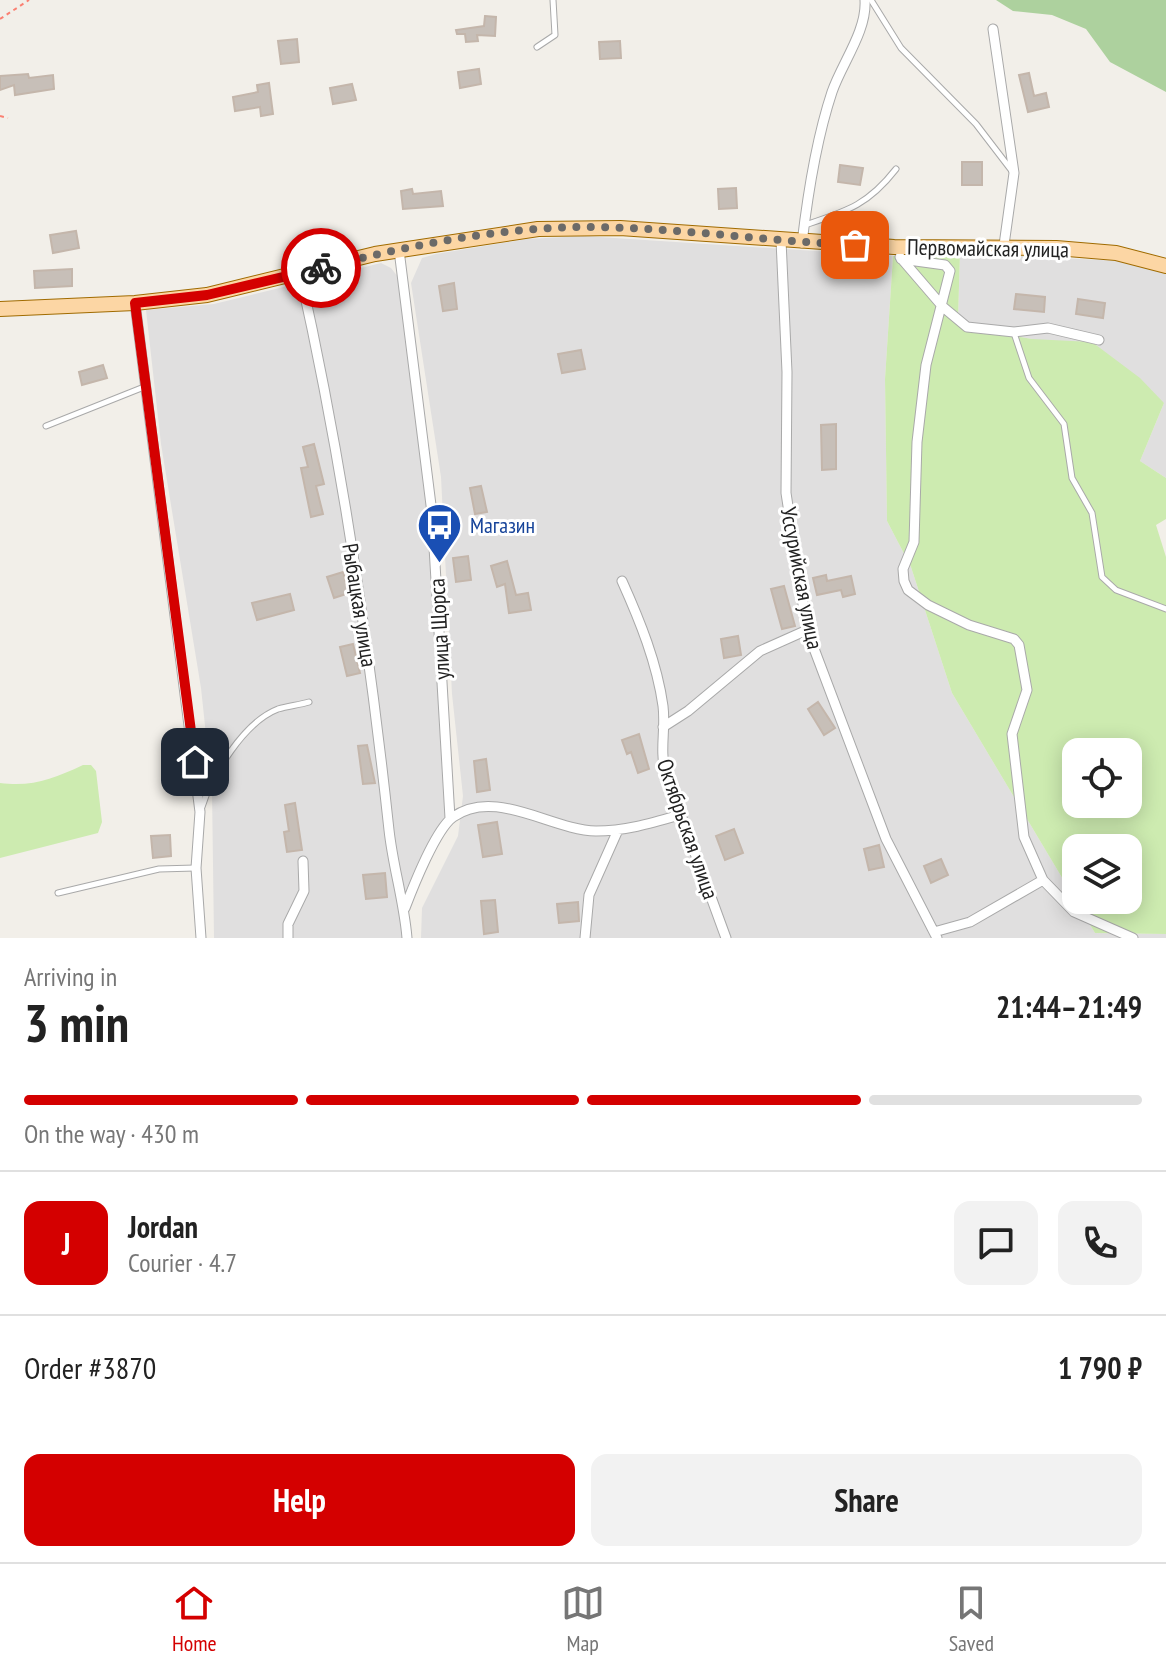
<!DOCTYPE html>
<meta charset="utf-8">
<style>
body{margin:0;font-family:"PT Sans Narrow",sans-serif;background:#f2f2f2;color:#222;height:100vh;display:flex;flex-direction:column;font-size:30px;white-space:nowrap}
*{box-sizing:border-box;margin:0}
p{font-size:26px;color:#767676}
.icon{flex:none;width:44px;height:44px;fill:none;stroke:currentColor;stroke-width:2;stroke-linecap:round;stroke-linejoin:round}
.map{position:relative;height:938px;overflow:hidden}
.panel{display:flex;flex-direction:column;background:#fff;flex:1}
.panel>*{flex:none}
.fabs{position:absolute;left:1062px;top:738px;display:grid;gap:16px}
.fabs a{display:grid;place-items:center;width:80px;height:80px;border-radius:16px;background:#fff;box-shadow:0 4px 20px #0003;font-size:40px}
.pin{position:absolute;display:grid;place-items:center;width:68px;height:68px;color:#fff;margin:-34px;border-radius:16px;box-shadow:0 4px 12px #0006}
.courier{position:absolute;display:grid;place-items:center;width:80px;height:80px;margin:-40px;border:6px solid #d40000;border-radius:50%;background:#fff;color:#222;box-shadow:0 2px 10px #0007}
.headline em{font-style:normal;font-weight:600}
.headline div{display:flex;flex-direction:column-reverse}
.headline{display:flex;align-items:center;justify-content:space-between;height:136px;padding:0 24px}
h1{font-size:52px;font-weight:600;line-height:60px}
.bar{display:grid;grid-template-columns:repeat(4,1fr);gap:12px 8px;align-content:center;height:96px;padding:0 24px}
.bar i{height:10px;border-radius:6px;background:#e0e0e0}
.bar .current{background:#d40000}
.bar p{grid-column:span 4}
.line{display:flex;align-items:center;gap:20px;padding:0 24px;border-top:2px solid #e0e0e0}
.line div{flex:1}
.round{display:grid;place-items:center;flex:none;width:84px;height:84px;border-radius:16px;background:#f2f2f2}
.primary-button{display:flex;gap:16px;margin-top:auto;padding:16px 24px}
.primary-button a{flex:1;height:92px;border-radius:16px;background:#d40000;color:#fff;font-size:32px;font-weight:600;line-height:92px;text-align:center}
.primary-button a+a{background:#f2f2f2;color:#222}
.menu{display:flex;justify-content:space-around;align-items:center;height:112px;border-top:2px solid #e0e0e0;background:#fff;font-size:22px;color:#767676}
.menu a{display:grid;justify-items:center;gap:4px}
.menu .current{color:#d40000}
.map>svg:first-child{display:block}
.residential{fill:#e0dfdf}
.grass{fill:#cdebb0;fill-rule:evenodd}
.forest{fill:#add19e}
.building{fill:#c7bfb8;stroke:#c4b6ab;stroke-width:2}
.lines{fill:none;stroke-linecap:round;stroke-linejoin:round}
.lane-casing{stroke:#a9a9a9;stroke-width:7}
.street-casing{stroke:#a9a9a9;stroke-width:11}
.primary-casing{stroke:#a06b00;stroke-width:16}
.path{stroke:#fa8072;stroke-width:2;stroke-dasharray:4 4;stroke-linecap:butt}
.lane{stroke:#fff;stroke-width:5}
.street{stroke:#fff;stroke-width:9}
.primary{stroke:#fcd6a4;stroke-width:14}
.done{stroke:#6b6a68;stroke-width:8;stroke-dasharray:0 14.4}
.route{stroke:#d40000;stroke-width:10}
.labels{text-anchor:middle;dominant-baseline:central;stroke-width:6;stroke-linejoin:round;paint-order:stroke}
.street-label{font-size:22px;fill:#222;stroke:#fff}
.transit-label{font-size:22px;fill:#164399;stroke:#fff;text-anchor:start}
</style>
<div class="map">
<svg width="1166" height="938" viewBox="0 0 1166 938">
<rect width="100%" height="100%" fill="#f2efe9"/>
<path class="residential" d="M 584,236 L 893,256 L 885,379 L 887,521 L 911,567 L 952,693 L 1095,933 L 1166,934 L 1166,938 L 421,938 L 422,908 L 458,836 L 463,796 L 452,694 L 441,477 L 411,283 L 422,258 L 436,254 L 527,239 Z
M 960,253 L 1121,261 L 1166,274 L 1166,478 L 1140,461 L 1164,403 L 1032,339 L 978,330 L 958,319 Z
M 381,263 L 391,268 L 398,277 L 433,547 L 447,797 L 445,832 L 420,878 L 408,916 L 405,938 L 214,938 L 212,791 L 201,688 L 161,444 L 146,310 L 214,304 Z"/>
<path class="grass" d="M 960,253 L 958,319 L 978,330 L 1032,339 L 1092,342 L 1140,378 L 1164,403 L 1140,461 L 1166,478 L 1166,519 L 1156,525 L 1166,557 L 1166,934 L 1095,933 L 952,693 L 911,567 L 887,521 L 885,379 L 893,256 ZM 1076,752 L 1128,752 L 1128,804 L 1076,804 ZM 1076,848 L 1128,848 L 1128,900 L 1076,900 Z
M 83,765 L 91,765 L 96,771 L 102,822 L 98,833 L 0,858 L 0,783 C 33,787 53,779 83,765 Z"/>
<path class="forest" d="M 996,0 L 1166,0 L 1166,92 L 1110,62 L 1086,29 L 1052,15 L 1013,11 Z"/>
<path class="building" d="M 485,16 L 496,17 L 495,36 L 477,35 L 478,41 L 466,42 L 465,34 L 457,34 L 456,30 L 484,26 Z
M 297,39 L 299,62 L 281,64 L 278,41 Z
M 620,41 L 621,58 L 600,59 L 599,42 Z
M 479,69 L 481,84 L 460,88 L 458,72 Z
M 1029,73 L 1034,96 L 1046,93 L 1049,107 L 1028,112 L 1019,75 Z
M 28,74 L 29,78 L 53,75 L 54,89 L 15,95 L 14,85 L 0,90 L 0,76 Z
M 269,83 L 273,114 L 261,116 L 260,107 L 235,111 L 233,97 L 258,92 L 257,85 Z
M 352,84 L 356,100 L 333,104 L 330,88 Z
M 962,162 L 982,162 L 982,185 L 962,185 Z
M 840,165 L 863,168 L 860,185 L 838,182 Z
M 736,188 L 737,208 L 719,209 L 718,189 Z
M 412,189 L 413,194 L 441,191 L 443,206 L 403,209 L 401,191 Z
M 76,231 L 79,248 L 53,253 L 50,235 Z
M 72,269 L 72,286 L 35,288 L 34,271 Z
M 454,283 L 457,309 L 443,311 L 439,286 Z
M 1016,294 L 1045,297 L 1044,312 L 1014,309 Z
M 1078,299 L 1105,303 L 1103,318 L 1076,314 Z
M 581,350 L 585,369 L 562,373 L 558,354 Z
M 103,365 L 107,378 L 82,385 L 79,372 Z
M 836,424 L 836,469 L 822,470 L 821,425 Z
M 314,444 L 324,484 L 316,486 L 323,514 L 311,517 L 301,468 L 308,467 L 303,447 Z
M 481,486 L 487,512 L 475,514 L 470,488 Z
M 468,556 L 471,580 L 456,582 L 453,558 Z
M 507,561 L 516,595 L 528,593 L 531,610 L 509,613 L 505,584 L 497,587 L 491,566 Z
M 343,572 L 349,593 L 334,598 L 327,577 Z
M 826,575 L 827,581 L 851,576 L 855,594 L 843,597 L 841,590 L 817,595 L 813,578 Z
M 784,586 L 795,626 L 782,629 L 771,589 Z
M 290,594 L 294,610 L 257,620 L 252,603 Z
M 738,636 L 741,655 L 724,658 L 721,639 Z
M 353,644 L 360,673 L 347,676 L 340,647 Z
M 818,702 L 835,728 L 824,735 L 808,709 Z
M 639,734 L 649,769 L 638,773 L 631,752 L 627,754 L 622,740 Z
M 367,745 L 375,783 L 363,784 L 358,746 Z
M 486,759 L 490,790 L 477,792 L 474,761 Z
M 295,803 L 302,850 L 287,852 L 284,832 L 289,831 L 285,805 Z
M 497,822 L 502,854 L 483,857 L 478,825 Z
M 734,829 L 743,853 L 725,860 L 716,836 Z
M 170,835 L 171,856 L 153,858 L 151,836 Z
M 879,845 L 884,867 L 869,870 L 864,849 Z
M 941,859 L 948,875 L 931,883 L 924,866 Z
M 385,873 L 387,897 L 366,899 L 363,875 Z
M 495,900 L 498,932 L 484,934 L 481,901 Z
M 578,902 L 579,921 L 559,923 L 557,904 Z"/>
<g class="lines">
<defs>
<path id="lane" d="M 871,0 L 901,48 L 976,124 L 1012,171
M 537,47 L 555,35 L 553,0
M 805,225 C 847,211 868,205 896,169
M 1014,333 L 1029,378 L 1064,424 L 1072,478 L 1092,513 L 1102,577 L 1116,590 L 1166,609
M 46,426 L 144,387
M 202,807 C 212,775 244,722 278,709 C 288,706 299,705 309,702
M 58,893 L 159,869 L 195,868"/>
<path id="street" d="M 993,29 L 1014,173 L 1004,245
M 781,240 L 787,372 L 786,493 L 807,630 L 886,839 L 937,938
M 802,243 C 808,192 816,140 832,92 C 842,63 867,31 865,0
M 399,250 L 432,513 L 450,818
M 900,257 L 943,307 L 967,327 L 1014,332 L 1048,328 L 1099,340
M 901,259 L 945,265 L 950,271 L 926,365 L 917,442 L 914,542 L 903,569 L 904,581 L 908,590 L 928,605 L 969,625 L 1014,639 L 1019,645 L 1027,690 L 1012,734 L 1024,837 L 1043,880 L 1074,912 L 1133,938
M 300,273 C 341,456 369,644 389,830 C 393,867 404,901 407,938
M 135,303 L 200,812 L 196,868 L 201,938
M 622,581 C 640,621 657,663 663,706 C 666,730 659,750 666,774 L 726,938
M 663,727 L 688,711 L 760,651 L 807,630
M 405,908 C 413,887 436,829 453,817 C 495,787 551,830 596,831 C 625,831 652,823 680,815
M 934,932 L 970,922 L 1043,880
M 288,938 L 288,924 L 304,891 L 303,861
M 585,938 L 589,895 L 618,830"/>
<path id="primary" d="M 0,309 L 135,303 L 207,295 L 375,254 L 538,229 L 620,228 L 894,247 L 1056,248 L 1116,253 L 1166,266"/>
</defs>
<use href="#lane" class="lane-casing"/>
<use href="#street" class="street-casing"/>
<use href="#primary" class="primary-casing"/>
<path class="path" d="M 0,19 L 29,0
M 0,116 L 8,118"/>
<use href="#lane" class="lane"/>
<use href="#street" class="street"/>
<use href="#primary" class="primary"/>
</g>
<g class="lines">
<path class="done" d="M 321,268 C 403,247 490,229 574,227 C 668,226 762,241 855,245"/>
<path class="route" d="M 195,762 L 135,303 L 207,295 L 321,268"/>
</g>
<defs>
<symbol id="bus-pin" viewBox="-11 -11 22 30"><path d="M0 17L-7.5 6A9.5 9.5 0 1 1 7.5 6Z" fill="#1a4fb4" stroke="#fff"/><path d="M-5-6H5V4H4V6H2V4H-2V6H-4V4H-5ZM-3.5-4V0h7V-4ZM-3.5 1.2v1.5H-2V1.2ZM2 1.2v1.5H3.5V1.2Z" fill="#fff"/></symbol>
</defs>
<g fill-rule="evenodd">
<use href="#bus-pin" x="414" y="500" width="51" height="69"/>
</g>
<g class="labels">
<g class="street-label">
<text transform="translate(988 248) rotate(1)">Первомайская улица</text>
<text transform="translate(802 578) rotate(79)">Уссурийская улица</text>
<text transform="translate(360 605) rotate(81)">Рыбацкая улица</text>
<text transform="translate(439 629) rotate(-93)">улица Щорса</text>
<text transform="translate(688 829) rotate(71)">Октябрьская улица</text>
</g>
<g class="transit-label">
<text x="470" y="525">Магазин</text>
</g>
</g>
</svg>
<div class="fabs">
<a><svg class="icon" aria-label="locate" viewBox="0 0 24 24"><circle cx="12" cy="12" r="6"/><path d="M12 2v4M12 18v4M2 12h4M18 12h4"/></svg></a>
<a><svg class="icon" aria-label="layers" viewBox="0 0 24 24"><path d="M12 4l9 5-9 5-9-5zM3 14l9 5 9-5"/></svg></a>
</div>
<div class="pin" style="left:855px;top:245px;background:#ea580c"><svg class="icon" aria-label="bag" viewBox="0 0 24 24"><path d="M5 8h14l-1 12H6zM9 8a3 3 0 0 1 6 0"/></svg></div>
<div class="pin" style="left:195px;top:762px;background:#1f2937"><svg class="icon" aria-label="home" viewBox="0 0 24 24"><path d="M3 11l9-7 9 7M6 9v11h12V9"/></svg></div>
<div class="courier" style="left:321px;top:268px"><svg class="icon" aria-label="bike" viewBox="0 0 24 24"><circle cx="6" cy="16" r="4"/><circle cx="18" cy="16" r="4"/><path d="M6 16l4-8h5l3 8M10 8l3 8H6M13 5h3"/></svg></div>
</div>
<section class="panel">
<div class="headline"><div><h1>3 min</h1><p>Arriving in</p></div><em>21:44–21:49</em></div>
<div class="bar"><i class="current"></i><i class="current"></i><i class="current"></i><i></i><p>On the way · 430 m</p></div>
<div class="line" style="height:144px"><b class="round" style="background:#d40000;color:#fff">J</b><div><b>Jordan</b><p>Courier · 4.7</p></div><a class="round"><svg class="icon" aria-label="chat" viewBox="0 0 24 24"><path d="M4 5h16v11H9l-5 4z"/></svg></a><a class="round"><svg class="icon" aria-label="phone" viewBox="0 0 24 24"><path d="M5 4h4l2 5-3 2q2 4 5 5l2-3 5 2v4C11 20 4 13 5 4z"/></svg></a></div>
<div class="line" style="height:104px"><div>Order #3870</div><b>1 790 ₽</b></div>
<div class="primary-button"><a>Help</a><a>Share</a></div>
</section>
<nav class="menu">
<a class="current"><svg class="icon" aria-label="home" viewBox="0 0 24 24"><path d="M3 11l9-7 9 7M6 9v11h12V9"/></svg>Home</a>
<a><svg class="icon" aria-label="map" viewBox="0 0 24 24"><path d="M3 6l6-2 6 2 6-2v14l-6 2-6-2-6 2zM9 4v14M15 6v14"/></svg>Map</a>
<a><svg class="icon" aria-label="saved" viewBox="0 0 24 24"><path d="M7 4h10v16l-5-4-5 4z"/></svg>Saved</a>
</nav>
